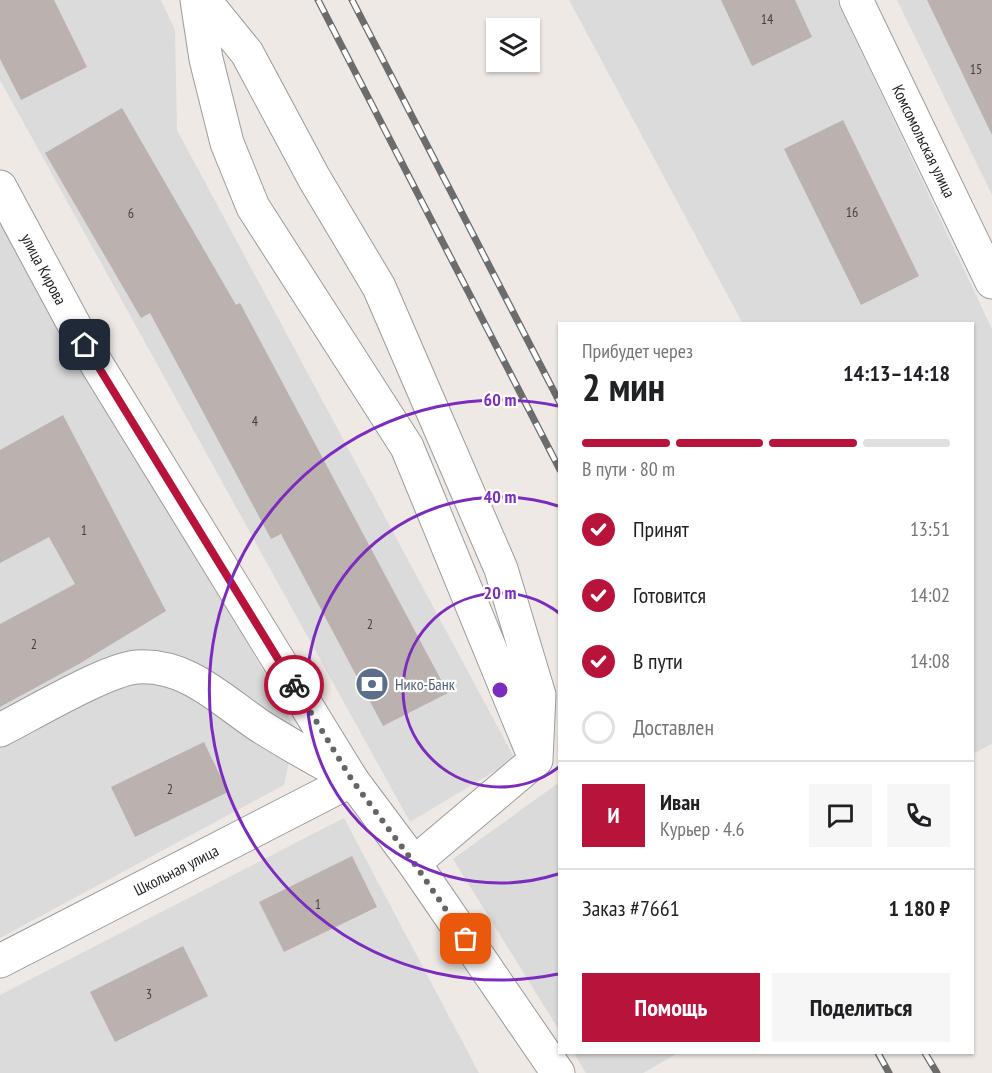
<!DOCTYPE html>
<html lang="ru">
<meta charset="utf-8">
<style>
body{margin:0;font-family:"PT Sans Narrow",sans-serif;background:#f6f6f6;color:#202124;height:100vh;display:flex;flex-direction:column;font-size:22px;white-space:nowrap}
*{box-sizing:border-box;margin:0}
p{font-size:20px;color:#757577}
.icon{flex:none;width:33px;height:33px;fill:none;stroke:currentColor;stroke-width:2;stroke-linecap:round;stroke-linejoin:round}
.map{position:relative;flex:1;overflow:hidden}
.drawer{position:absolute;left:558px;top:322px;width:416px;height:732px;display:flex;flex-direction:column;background:#fff;border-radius:0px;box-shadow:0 2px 4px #0004}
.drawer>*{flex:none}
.controls{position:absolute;left:486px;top:18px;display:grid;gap:12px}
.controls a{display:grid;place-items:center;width:54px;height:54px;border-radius:0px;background:#fff;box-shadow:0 2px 4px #0004;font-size:30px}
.pin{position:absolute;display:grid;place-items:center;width:51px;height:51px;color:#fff;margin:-26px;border-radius:12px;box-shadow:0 3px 9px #0006}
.courier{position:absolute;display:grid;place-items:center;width:60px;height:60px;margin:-30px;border:4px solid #b8143b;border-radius:50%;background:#fff;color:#222;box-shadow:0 2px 8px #0007}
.overview em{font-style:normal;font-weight:700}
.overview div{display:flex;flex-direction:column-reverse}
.overview{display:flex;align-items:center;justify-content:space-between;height:102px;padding:0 24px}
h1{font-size:39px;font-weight:700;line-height:45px}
.bar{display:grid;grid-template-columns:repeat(4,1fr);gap:9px 6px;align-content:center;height:72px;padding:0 24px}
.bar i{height:8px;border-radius:4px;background:#e0e0e0}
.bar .active{background:#b8143b}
.bar p{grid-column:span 4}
.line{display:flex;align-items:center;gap:15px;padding:0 24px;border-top:2px solid #e0e0e0}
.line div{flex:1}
.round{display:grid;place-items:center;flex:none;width:63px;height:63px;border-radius:0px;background:#f6f6f6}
ol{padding:0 24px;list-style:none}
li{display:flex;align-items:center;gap:18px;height:66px}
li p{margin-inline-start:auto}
li .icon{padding:6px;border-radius:50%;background:#b8143b;color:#fff;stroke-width:4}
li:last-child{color:#757577}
li i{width:33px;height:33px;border:3px solid #e0e0e0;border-radius:50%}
.primary-button{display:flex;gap:12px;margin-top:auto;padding:12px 24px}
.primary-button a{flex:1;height:69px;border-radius:0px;background:#b8143b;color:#fff;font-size:24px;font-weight:700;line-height:69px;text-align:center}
.primary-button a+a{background:#f6f6f6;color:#202124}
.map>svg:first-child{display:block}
.residential{fill:#dcdbdb}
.parking{fill:#dadada}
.building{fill:#bbb1ae}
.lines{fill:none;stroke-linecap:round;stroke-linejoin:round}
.minor-casing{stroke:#9b9b9b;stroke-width:35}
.tertiary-casing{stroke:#9b9b9b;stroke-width:35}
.minor{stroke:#fff;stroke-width:33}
.tertiary{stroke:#fff;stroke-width:33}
.rail-casing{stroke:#6c6c6c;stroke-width:7}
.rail{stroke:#fff;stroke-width:4.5;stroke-dasharray:14;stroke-linecap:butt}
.done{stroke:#676564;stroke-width:6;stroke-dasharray:0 10.8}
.route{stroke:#b8143b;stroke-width:8}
.ring{fill:none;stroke:#7b2cbf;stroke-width:3}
.labels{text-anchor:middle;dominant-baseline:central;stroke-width:4.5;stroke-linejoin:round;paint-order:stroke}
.number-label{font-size:14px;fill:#454342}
.street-label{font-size:16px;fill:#1e1e1e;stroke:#fff}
.service-label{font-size:16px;fill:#4e5e75;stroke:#fff;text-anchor:start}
.centre{fill:#7b2cbf;stroke:#fff;stroke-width:3}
.ring-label{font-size:18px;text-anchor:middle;font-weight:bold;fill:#7b2cbf;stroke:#fff;stroke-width:4.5;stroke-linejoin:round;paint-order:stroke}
</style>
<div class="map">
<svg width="992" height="1073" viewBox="0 0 992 1073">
<rect width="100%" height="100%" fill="#eee9e5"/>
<path class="residential" d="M 0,0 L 161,0 L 175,30 L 177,130 L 515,759 L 410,822 L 0,80 Z
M 569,0 L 837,0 L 992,329 L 992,744 L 974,753 L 972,749 L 972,324 L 743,324 Z
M 897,0 L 992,0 L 992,195 Z
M 0,200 L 296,730 L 284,785 L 0,938 Z
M 344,818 L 479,1073 L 0,1073 L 0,995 Z"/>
<path class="parking" d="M 557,784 L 560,788 L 559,1030 L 453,859 Z
M 574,1053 L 678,1053 L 643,1073 L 586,1073 Z"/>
<path class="building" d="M 0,0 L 54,0 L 87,67 L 21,100 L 0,59 Z
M 721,0 L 795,0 L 812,37 L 752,66 Z
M 927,0 L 992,0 L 992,135 Z
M 122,108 L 236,305 L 240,303 L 448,693 L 383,726 L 281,534 L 271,539 L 150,313 L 141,318 L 45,153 Z
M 843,120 L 919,276 L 861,305 L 784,149 Z
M 63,415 L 166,611 L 79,664 L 0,707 L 0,624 L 75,584 L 49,537 L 0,563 L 0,450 Z
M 204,742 L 228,792 L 135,837 L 111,787 Z
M 352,856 L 377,907 L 284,952 L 259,902 Z
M 183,946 L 208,996 L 115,1042 L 90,992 Z"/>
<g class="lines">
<defs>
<path id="minor" d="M 197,0 L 206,59 L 227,143 L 253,207 L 407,447 L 532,751
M 204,0 L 247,53 L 314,178 L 379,287 L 501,569 L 539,695 L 536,760 L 414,863
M 856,0 L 992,282
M 0,187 L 85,345 L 352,780
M 0,730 C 30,715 107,669 137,667 C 186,664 219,698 257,724 C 286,743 318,760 348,777"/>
<path id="tertiary" d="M 0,961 L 352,780 L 414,863 L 558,1073"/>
</defs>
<use href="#minor" class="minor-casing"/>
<use href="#tertiary" class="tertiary-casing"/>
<use href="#minor" class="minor"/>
<use href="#tertiary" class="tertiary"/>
<defs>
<path id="rail" d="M 318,0 L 560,470
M 352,0 L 560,403
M 878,1053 L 889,1073
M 925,1053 L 937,1073"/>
</defs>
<use href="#rail" class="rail-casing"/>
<use href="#rail" class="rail"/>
</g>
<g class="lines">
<path class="done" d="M 294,685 L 352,780 L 414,863 L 466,939"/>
<path class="route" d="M 85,345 L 294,685"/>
</g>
<g class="ring">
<path d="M559 767A97 97 0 1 1 559 613"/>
<path d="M558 874A193 193 0 1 1 558 506"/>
<path d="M558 974A290 290 0 1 1 558 406"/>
</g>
<defs>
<symbol id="bank-disc" viewBox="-11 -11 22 22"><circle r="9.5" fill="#5c6f8a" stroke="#fff"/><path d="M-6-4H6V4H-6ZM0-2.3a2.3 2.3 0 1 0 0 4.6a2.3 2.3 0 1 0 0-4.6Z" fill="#fff"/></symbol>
</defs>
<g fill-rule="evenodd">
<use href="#bank-disc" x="353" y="665" width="38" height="38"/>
</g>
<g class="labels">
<g class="number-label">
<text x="767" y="19">14</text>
<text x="976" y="69">15</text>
<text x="852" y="212">16</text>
<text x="131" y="213">6</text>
<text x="255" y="421">4</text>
<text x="84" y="530">1</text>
<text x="370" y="624">2</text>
<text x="34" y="644">2</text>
<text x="170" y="789">2</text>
<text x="318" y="904">1</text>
<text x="149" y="994">3</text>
</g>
<g class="street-label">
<text transform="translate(924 141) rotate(64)">Комсомольская улица</text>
<text transform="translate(44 269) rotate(62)">улица Кирова</text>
<text transform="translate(176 870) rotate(-27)">Школьная улица</text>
</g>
<g class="service-label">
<text x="395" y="684">Нико-Банк</text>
</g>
</g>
<circle cx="500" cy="690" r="9" class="centre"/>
<g class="ring-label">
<text x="500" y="406">60 m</text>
<text x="500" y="503">40 m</text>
<text x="500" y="599">20 m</text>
</g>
</svg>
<div class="controls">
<a><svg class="icon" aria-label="layers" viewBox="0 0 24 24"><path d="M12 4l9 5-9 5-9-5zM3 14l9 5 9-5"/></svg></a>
</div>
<div class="pin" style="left:466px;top:939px;background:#ea580c"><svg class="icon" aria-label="bag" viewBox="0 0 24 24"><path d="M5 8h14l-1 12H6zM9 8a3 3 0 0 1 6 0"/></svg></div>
<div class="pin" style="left:85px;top:345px;background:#1f2937"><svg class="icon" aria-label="home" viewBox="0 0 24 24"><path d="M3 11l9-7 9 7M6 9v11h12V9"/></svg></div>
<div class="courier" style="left:294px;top:685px"><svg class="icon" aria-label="bike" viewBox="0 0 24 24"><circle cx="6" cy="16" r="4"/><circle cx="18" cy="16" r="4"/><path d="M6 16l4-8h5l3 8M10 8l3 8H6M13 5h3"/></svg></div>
<section class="drawer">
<div class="overview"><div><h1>2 мин</h1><p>Прибудет через</p></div><em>14:13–14:18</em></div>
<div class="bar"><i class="active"></i><i class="active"></i><i class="active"></i><i></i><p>В пути · 80 m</p></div>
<ol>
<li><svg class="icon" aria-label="check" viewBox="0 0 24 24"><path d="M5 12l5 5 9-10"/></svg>Принят<p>13:51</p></li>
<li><svg class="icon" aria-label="check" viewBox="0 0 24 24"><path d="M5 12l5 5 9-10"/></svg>Готовится<p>14:02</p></li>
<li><svg class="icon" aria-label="check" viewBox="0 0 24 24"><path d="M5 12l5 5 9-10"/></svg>В пути<p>14:08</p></li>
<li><i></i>Доставлен</li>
</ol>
<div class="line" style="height:108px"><b class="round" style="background:#b8143b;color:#fff">И</b><div><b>Иван</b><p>Курьер · 4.6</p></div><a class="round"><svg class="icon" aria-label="chat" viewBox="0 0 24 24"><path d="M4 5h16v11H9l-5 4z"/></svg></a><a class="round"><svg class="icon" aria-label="phone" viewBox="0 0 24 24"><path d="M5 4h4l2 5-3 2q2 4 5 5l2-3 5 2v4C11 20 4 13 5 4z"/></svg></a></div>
<div class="line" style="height:78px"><div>Заказ #7661</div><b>1 180 ₽</b></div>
<div class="primary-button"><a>Помощь</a><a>Поделиться</a></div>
</section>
</div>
